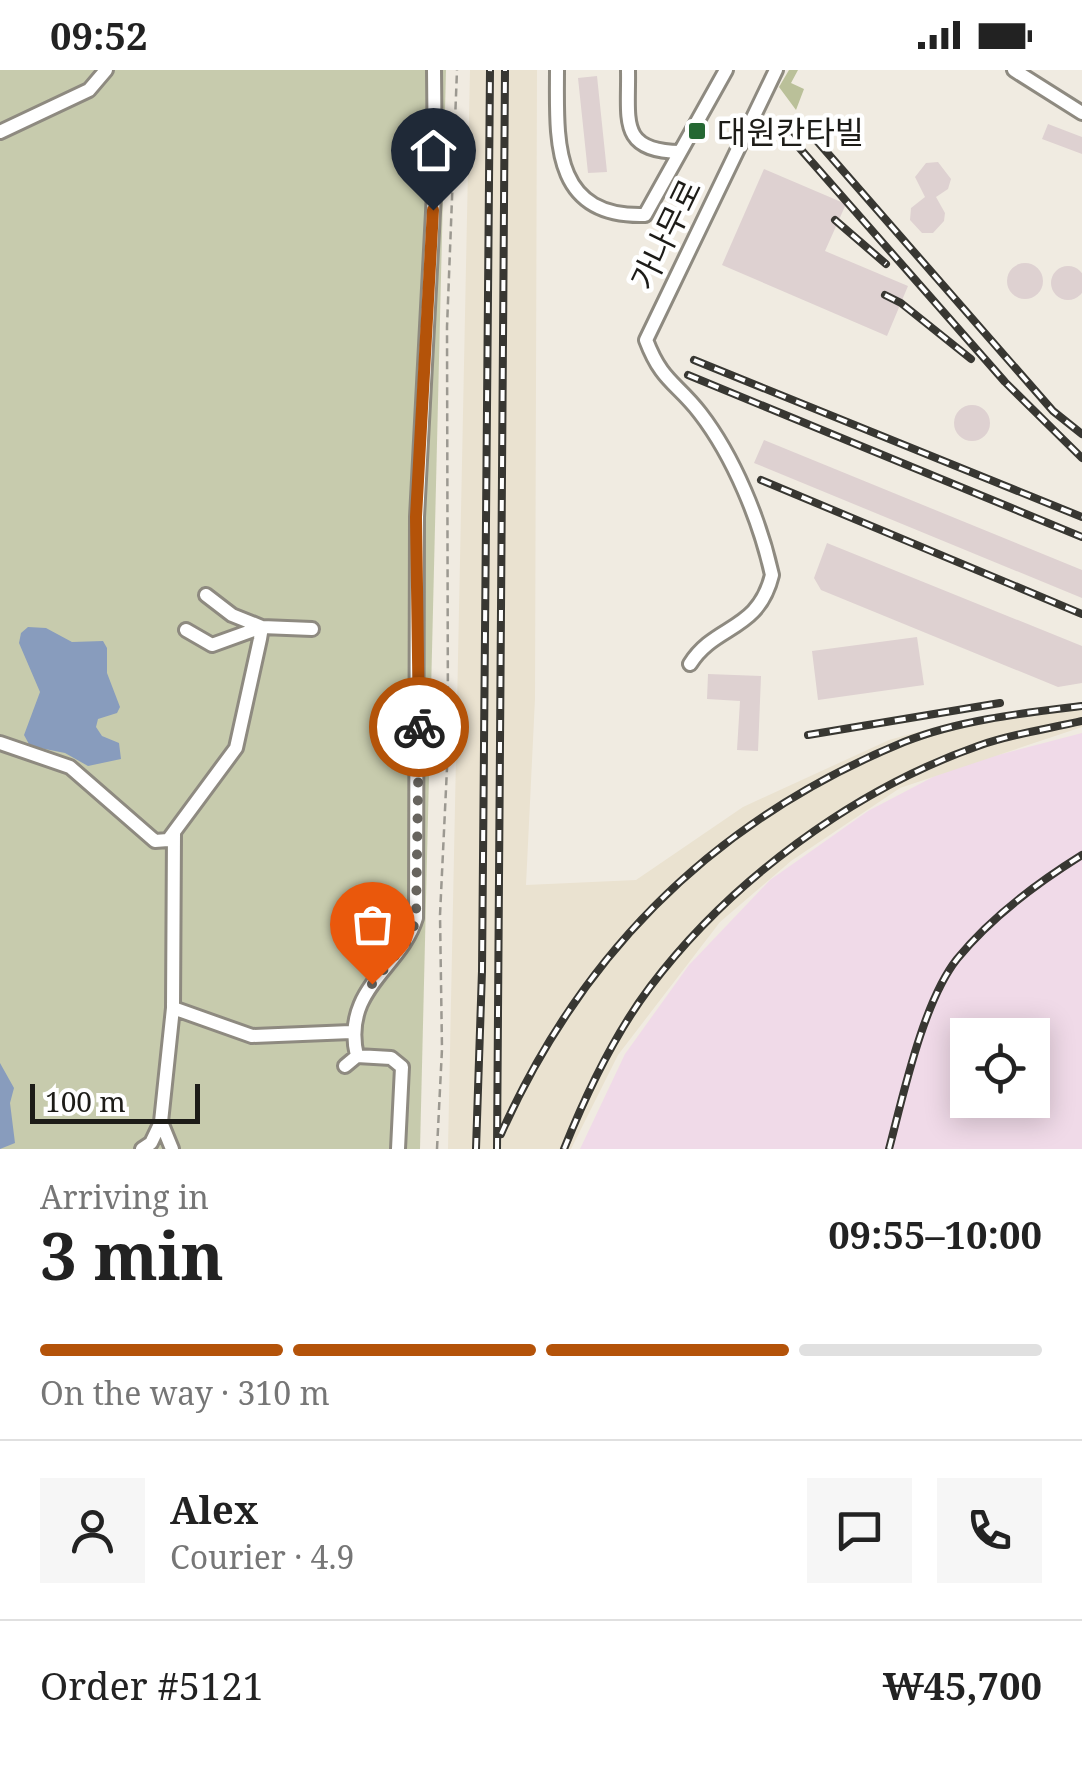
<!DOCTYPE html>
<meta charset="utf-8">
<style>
body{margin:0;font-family:"Noto Serif","Noto Sans KR",serif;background:#f6f6f6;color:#222;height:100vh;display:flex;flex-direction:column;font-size:38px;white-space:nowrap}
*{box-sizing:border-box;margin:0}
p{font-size:32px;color:#767676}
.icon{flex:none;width:55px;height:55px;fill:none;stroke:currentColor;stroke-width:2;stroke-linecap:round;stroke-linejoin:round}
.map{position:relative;height:1079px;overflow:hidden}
.details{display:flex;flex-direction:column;background:#fff;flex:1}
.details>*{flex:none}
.buttons{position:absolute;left:950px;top:948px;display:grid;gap:20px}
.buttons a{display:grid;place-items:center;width:100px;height:100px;border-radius:0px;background:#fff;box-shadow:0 5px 25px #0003;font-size:50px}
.scale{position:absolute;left:30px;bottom:25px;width:170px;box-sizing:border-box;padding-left:10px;border:5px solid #1d1c18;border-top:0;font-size:28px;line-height:35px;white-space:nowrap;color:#1d1c18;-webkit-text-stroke:8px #fff;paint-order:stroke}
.pin{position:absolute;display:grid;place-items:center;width:85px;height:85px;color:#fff;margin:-102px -42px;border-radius:50% 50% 50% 0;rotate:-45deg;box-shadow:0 0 10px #0007}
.pin .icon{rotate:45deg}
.courier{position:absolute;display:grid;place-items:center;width:100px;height:100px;margin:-50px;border:8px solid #b45309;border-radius:50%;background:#fff;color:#222;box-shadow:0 2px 12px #0007}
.headline em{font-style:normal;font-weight:700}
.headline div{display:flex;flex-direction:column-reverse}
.headline{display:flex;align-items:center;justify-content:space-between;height:170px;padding:0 40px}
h1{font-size:65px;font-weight:700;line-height:75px}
.bar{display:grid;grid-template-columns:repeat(4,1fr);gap:15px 10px;align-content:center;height:120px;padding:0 40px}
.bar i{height:12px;border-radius:8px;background:#e0e0e0}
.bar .selected{background:#b45309}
.bar p{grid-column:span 4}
.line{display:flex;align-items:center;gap:25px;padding:0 40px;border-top:2px solid #e0e0e0}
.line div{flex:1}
.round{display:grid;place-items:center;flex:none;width:105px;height:105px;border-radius:0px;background:#f6f6f6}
.status{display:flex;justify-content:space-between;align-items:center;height:70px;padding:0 50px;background:#fff;direction:ltr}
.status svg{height:28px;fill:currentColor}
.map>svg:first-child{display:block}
.industrial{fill:#f0dae8;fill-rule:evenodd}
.built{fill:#eae2d0}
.green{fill:#c7cbad}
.forest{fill:#bac099}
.water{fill:#889cbd}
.building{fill:#ded1d1}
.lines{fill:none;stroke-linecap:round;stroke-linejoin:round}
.minor-casing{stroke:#8e8a80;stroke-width:18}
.path{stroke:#9c9991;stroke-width:2.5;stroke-dasharray:8 5;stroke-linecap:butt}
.minor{stroke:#fff;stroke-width:12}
.rail-casing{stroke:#383732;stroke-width:8}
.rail{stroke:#fff;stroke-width:4;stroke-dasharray:11;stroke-linecap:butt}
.done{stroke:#67645e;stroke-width:10;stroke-dasharray:0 18}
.route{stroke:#b45309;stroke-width:12}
.poi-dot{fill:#256833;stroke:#fff;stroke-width:4}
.labels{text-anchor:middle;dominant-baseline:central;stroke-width:9;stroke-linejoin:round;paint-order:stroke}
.poi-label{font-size:32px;fill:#1d1c18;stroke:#fff;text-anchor:start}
.street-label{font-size:32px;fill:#1d1c18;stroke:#fff}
</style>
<div class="status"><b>09:52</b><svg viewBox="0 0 49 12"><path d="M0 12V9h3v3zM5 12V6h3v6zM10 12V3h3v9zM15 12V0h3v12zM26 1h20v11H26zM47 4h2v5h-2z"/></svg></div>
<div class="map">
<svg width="1082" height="1079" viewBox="0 0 1082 1079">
<rect width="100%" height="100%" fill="#f0ebe1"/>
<path class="industrial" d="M 1082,663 L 1082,1079 L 580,1079 L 625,984 L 689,895 L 770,810 L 868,741 L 952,697 ZM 968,965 L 1032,965 L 1032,1030 L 968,1030 Z"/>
<path class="built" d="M 470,0 L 537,0 L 535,629 L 526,815 L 636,810 L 743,737 L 889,670 L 950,653 L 1082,633 L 1082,657 L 900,718 L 791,791 L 720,852 L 618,985 L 571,1079 L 448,1079 Z"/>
<path class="green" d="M 0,0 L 446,0 L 420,1079 L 0,1079 Z"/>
<path class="forest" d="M 789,0 L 798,0 L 791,13 L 804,19 L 796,40 L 779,17 Z"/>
<path class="water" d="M 28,557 L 46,558 L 72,572 L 103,571 L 107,578 L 107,603 L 120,637 L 117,643 L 98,649 L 96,657 L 102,666 L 119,673 L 121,689 L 88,696 L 65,683 L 30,676 L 24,665 L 40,622 L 19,573 L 21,563 Z
M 0,993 L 14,1018 L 10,1033 L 15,1073 L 0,1079 Z"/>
<path class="building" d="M 597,6 L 607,102 L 588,103 L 578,8 Z
M 1048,54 L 1082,67 L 1082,84 L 1042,69 Z
M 938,92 L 951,109 L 948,119 L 936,127 L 945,143 L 944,151 L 933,163 L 922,163 L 910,150 L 911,138 L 925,127 L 915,107 L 926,93 Z
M 764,99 L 846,134 L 825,181 L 908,216 L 887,266 L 722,195 Z
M1007 211a18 18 0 1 1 36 0a18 18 0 1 1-36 0Z
M1051 213a17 17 0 1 1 34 0a17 17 0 1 1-34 0Z
M954 353a18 18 0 1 1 36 0a18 18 0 1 1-36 0Z
M 764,370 L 1082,500 L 1082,528 L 754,393 Z
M 827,473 L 1082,576 L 1082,613 L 1058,617 L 821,520 L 814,508 Z
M 917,567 L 924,615 L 818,630 L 812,581 Z
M 708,604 L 761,606 L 758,681 L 737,680 L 740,631 L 707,629 Z"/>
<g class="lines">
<defs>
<path id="minor" d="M 557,0 C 557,68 550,148 645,145 L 726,0
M 628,0 C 629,50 618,81 680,82
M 1014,0 L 1082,43
M 0,62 L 89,20 L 106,0
M 186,560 L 212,575 L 262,557 L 312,559
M 690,594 C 715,554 758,562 772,505 C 760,451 734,387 700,343 C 676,312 662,312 646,270 L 776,0
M 0,673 L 70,697 L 155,771 L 168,770 L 236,678 L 260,569 L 262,557 L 232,545 L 206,525
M 174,763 L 173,938 L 252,966 L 351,962
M 345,996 L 357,986
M 142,1079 L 151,1073 L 161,1052
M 172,1079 L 161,1052 L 173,938
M 398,1079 L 402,997 L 391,988 L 357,986 C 341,919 401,898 416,848 L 417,447 L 435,104 L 434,0"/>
</defs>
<use href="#minor" class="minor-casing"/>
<path class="path" d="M 437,1079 L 442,979 L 440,845 L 448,677 L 447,257 L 457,0"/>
<use href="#minor" class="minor"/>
<defs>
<path id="rail" d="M 803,55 L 1053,341 L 1082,364
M 789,66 L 1005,312 L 1082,388
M 835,150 L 886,194
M 885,225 L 901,233 L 971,289
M 694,290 L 1082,447
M 688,305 L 1082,467
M 761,410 L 1082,544
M 808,665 L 1000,633
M 501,1064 C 583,880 716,749 904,672 C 959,650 1023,643 1082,636
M 476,1079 L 482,901 L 490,0
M 497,1079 L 505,0
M 564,1079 C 586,1024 614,965 650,917 C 730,811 853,720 978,676 C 1011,664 1048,659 1082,651
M 889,1079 C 903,1026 923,932 957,889 C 991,847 1037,813 1082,785"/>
</defs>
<use href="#rail" class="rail-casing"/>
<use href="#rail" class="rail"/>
</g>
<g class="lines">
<path class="done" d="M 372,914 L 411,866 L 416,848 L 419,657"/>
<path class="route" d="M 419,657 L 416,447 L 433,140"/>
</g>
<rect class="poi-dot" x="687" y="51" width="20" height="20" rx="5"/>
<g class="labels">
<g class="poi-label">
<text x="717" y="61">대원칸타빌</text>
</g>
<g class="street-label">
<text transform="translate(665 164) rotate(-64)">가나무로</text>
</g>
</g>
</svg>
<div class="buttons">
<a><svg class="icon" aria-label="locate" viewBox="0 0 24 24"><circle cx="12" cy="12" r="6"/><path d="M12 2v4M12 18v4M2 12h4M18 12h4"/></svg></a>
</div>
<div class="scale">100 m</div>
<div class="pin" style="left:372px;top:914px;background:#ea580c"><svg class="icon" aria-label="bag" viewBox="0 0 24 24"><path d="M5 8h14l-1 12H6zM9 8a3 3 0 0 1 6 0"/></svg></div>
<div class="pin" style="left:433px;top:140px;background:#1f2937"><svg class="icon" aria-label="home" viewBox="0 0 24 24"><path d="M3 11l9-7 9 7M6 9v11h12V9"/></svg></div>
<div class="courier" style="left:419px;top:657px"><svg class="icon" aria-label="bike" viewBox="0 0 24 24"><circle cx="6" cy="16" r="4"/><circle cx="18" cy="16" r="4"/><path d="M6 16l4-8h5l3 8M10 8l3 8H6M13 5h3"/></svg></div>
</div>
<section class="details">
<div class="headline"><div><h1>3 min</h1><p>Arriving in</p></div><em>09:55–10:00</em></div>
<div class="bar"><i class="selected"></i><i class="selected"></i><i class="selected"></i><i></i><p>On the way · 310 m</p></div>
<div class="line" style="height:180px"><a class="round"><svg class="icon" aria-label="person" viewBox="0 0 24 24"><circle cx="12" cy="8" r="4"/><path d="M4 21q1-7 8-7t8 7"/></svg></a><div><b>Alex</b><p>Courier · 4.9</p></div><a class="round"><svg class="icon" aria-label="chat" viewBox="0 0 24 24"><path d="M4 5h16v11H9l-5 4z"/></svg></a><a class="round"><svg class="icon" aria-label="phone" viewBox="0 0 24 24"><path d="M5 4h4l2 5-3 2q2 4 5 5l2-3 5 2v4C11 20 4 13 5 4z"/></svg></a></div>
<div class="line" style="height:130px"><div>Order #5121</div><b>₩45,700</b></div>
</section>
